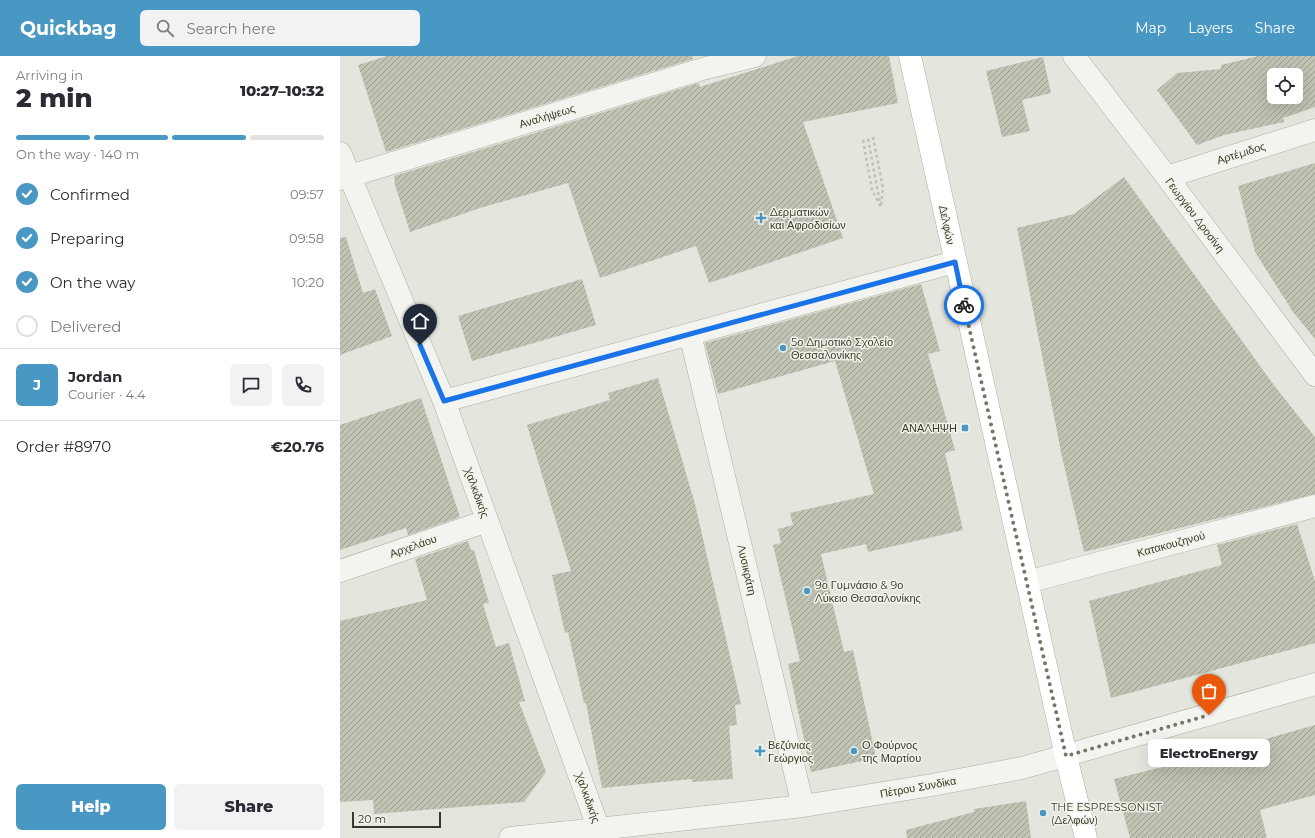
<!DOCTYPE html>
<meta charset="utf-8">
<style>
body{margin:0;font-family:Montserrat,sans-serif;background:#f2f2f3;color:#2b2b33;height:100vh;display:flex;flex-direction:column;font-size:15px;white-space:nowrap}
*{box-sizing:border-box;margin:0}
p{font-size:13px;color:#7c7c81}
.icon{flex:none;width:22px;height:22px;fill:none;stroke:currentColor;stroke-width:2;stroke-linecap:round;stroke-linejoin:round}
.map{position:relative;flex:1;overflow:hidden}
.panel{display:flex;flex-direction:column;background:#fff;width:340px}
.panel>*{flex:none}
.buttons{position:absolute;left:927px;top:12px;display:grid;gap:8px}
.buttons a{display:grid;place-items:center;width:36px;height:36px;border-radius:6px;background:#fff;box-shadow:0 4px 16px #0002;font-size:20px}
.scale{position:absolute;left:12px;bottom:10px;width:89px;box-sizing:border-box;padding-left:4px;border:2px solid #383a27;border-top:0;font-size:11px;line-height:14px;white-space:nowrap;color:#383a27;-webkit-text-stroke:3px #f2f3eb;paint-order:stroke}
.pin{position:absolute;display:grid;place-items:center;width:34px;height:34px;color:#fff;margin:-41px -17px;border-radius:50% 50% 50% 0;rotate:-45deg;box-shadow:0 0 4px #0007}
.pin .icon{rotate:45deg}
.courier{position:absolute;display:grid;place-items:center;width:40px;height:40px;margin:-20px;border:3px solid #1a73e8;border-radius:50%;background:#fff;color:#222;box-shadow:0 1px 5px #0007}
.bubble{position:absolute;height:28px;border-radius:6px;background:#fff;box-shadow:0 4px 16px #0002;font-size:13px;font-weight:800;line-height:28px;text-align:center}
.head em{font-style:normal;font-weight:800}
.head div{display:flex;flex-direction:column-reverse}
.head{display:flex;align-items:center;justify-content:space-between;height:68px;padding:0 16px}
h1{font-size:26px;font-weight:800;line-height:30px}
.bar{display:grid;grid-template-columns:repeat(4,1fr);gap:6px 4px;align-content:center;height:48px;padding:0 16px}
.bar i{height:5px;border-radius:3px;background:#e1e1e2}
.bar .current{background:#4997c3}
.bar p{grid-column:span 4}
.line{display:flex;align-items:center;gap:10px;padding:0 16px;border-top:1px solid #e1e1e2}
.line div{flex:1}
.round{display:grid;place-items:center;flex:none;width:42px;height:42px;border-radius:6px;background:#f2f2f3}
ol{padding:0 16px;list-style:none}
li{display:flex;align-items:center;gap:12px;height:44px}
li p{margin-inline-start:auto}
li .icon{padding:4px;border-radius:50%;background:#4997c3;color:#fff;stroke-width:4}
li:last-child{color:#7c7c81}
li i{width:22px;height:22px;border:2px solid #e1e1e2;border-radius:50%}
.primary-button{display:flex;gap:8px;margin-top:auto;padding:8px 16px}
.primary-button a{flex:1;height:46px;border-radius:6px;background:#4997c3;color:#fff;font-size:16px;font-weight:800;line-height:46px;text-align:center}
.primary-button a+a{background:#f2f2f3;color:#2b2b33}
header{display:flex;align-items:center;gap:24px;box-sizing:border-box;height:56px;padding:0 20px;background:#4997c3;color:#fff}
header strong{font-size:19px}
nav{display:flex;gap:22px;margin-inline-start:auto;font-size:14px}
.search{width:280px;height:36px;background:#f2f2f3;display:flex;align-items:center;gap:10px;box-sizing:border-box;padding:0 14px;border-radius:6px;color:#7c7c81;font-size:15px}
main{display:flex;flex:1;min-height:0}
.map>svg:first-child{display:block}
.building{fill:url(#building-hatch);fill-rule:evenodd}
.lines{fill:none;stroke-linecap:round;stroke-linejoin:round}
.minor-casing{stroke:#adaea2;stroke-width:23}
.major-casing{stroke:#aeb09d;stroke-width:23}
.path{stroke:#bfc0b7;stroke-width:2.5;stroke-dasharray:3 3;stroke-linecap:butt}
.minor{stroke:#f3f4ef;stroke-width:22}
.major{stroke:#fff;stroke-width:22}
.done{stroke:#747666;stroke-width:4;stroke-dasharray:0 7.2}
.route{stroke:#1a73e8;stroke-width:5}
.poi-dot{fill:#4997c3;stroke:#f2f3eb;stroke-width:1.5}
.labels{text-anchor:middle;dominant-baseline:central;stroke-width:3;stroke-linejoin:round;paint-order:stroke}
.street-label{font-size:11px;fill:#383a27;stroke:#f2f3eb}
.poi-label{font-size:11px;fill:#383a27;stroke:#f2f3eb;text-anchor:start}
</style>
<header>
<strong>Quickbag</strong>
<div class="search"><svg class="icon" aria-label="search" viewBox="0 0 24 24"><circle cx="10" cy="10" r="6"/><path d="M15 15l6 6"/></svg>Search here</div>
<nav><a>Map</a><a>Layers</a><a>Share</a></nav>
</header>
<main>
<section class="panel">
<div class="head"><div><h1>2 min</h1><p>Arriving in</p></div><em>10:27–10:32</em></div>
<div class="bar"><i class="current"></i><i class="current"></i><i class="current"></i><i></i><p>On the way · 140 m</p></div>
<ol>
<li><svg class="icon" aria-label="check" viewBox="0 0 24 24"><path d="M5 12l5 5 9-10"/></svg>Confirmed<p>09:57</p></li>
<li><svg class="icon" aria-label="check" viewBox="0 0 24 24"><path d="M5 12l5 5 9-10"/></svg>Preparing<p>09:58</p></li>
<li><svg class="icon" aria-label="check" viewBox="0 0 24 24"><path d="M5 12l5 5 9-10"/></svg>On the way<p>10:20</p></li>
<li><i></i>Delivered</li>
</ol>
<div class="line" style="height:72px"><b class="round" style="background:#4997c3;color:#fff">J</b><div><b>Jordan</b><p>Courier · 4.4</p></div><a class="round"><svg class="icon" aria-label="chat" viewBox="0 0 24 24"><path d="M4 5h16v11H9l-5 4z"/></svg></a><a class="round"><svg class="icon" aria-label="phone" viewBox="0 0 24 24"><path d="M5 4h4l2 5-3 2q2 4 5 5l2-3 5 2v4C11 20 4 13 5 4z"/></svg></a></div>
<div class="line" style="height:52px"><div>Order #8970</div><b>€20.76</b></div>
<div class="primary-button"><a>Help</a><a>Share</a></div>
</section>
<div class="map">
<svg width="975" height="782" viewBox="0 0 975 782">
<defs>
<pattern id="building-hatch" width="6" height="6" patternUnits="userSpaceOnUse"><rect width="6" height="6" fill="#c0c2b4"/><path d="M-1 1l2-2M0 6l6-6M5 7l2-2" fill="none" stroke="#9d9f92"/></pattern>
</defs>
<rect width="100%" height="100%" fill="#e4e5dc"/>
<path class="building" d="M 47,0 L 352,0 L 353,3 L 46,96 L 18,9 Z
M 458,0 L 549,0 L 558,47 L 463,66 L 503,182 L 369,227 L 356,190 L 260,222 L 228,127 L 143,151 L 70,176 L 54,126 L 55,126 L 54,120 L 359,27 L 360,31 Z
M 918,0 L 975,0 L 975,51 L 943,62 L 944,66 L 884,79 L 857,89 L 817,34 L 837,17 L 881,13 L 881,9 ZM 934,19 L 956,19 L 956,41 L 934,41 Z
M 703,1 L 711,37 L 682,44 L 690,75 L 662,81 L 646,15 Z
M 975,107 L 975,283 L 953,256 L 915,196 L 898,130 Z
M 784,121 L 933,328 L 975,381 L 975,438 L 744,496 L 721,396 L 677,172 L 734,158 Z
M 6,181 L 23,237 L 35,233 L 52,280 L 0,299 L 0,182 Z
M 242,223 L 256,269 L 132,305 L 118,260 Z
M 581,228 L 600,295 L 588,298 L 615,394 L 605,397 L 623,474 L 528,496 L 526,488 L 481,498 L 504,596 L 513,594 L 536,702 L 471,716 L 448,608 L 460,605 L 433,489 L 441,487 L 438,473 L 453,469 L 450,457 L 534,438 L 495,305 L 378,338 L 365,287 Z
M 318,322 L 355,448 L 401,648 L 395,649 L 397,669 L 389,670 L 393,723 L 352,726 L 352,723 L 262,732 L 246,647 L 244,647 L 228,576 L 225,577 L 212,519 L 231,515 L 187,369 L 270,344 L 268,337 Z
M 81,342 L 120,461 L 68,479 L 66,472 L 0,494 L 0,369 Z
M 957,468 L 975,525 L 975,587 L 771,642 L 749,545 L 882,509 L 877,489 Z
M 128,485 L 131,494 L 134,494 L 149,547 L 143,548 L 156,591 L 169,587 L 185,645 L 179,646 L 206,716 L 184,746 L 34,758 L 33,744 L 0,746 L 0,565 L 87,544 L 75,503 Z
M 975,669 L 975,739 L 920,754 L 927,782 L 790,782 L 774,723 L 915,688 L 915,686 Z
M 686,745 L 691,782 L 567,782 L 566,774 L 634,756 L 634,753 Z"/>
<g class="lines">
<defs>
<path id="minor" d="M 734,0 L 827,121 L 975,319
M 0,97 L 104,345 L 262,782
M 827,121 L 975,74
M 0,123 L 366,12 L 415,0
M 350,278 L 463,750
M 104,345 L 615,206
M 0,515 L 147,465
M 687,526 L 975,450
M 170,782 L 259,773 L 463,750 L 592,729 L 682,712 L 975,628"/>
<path id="major" d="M 570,0 L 726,700 L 746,782"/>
</defs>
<use href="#minor" class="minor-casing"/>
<use href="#major" class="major-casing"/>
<path class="path" d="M 533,81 L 543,132 L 541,151
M 528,83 L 540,147
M 523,84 L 532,134 L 541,151"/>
<use href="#minor" class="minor"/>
<use href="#major" class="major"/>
</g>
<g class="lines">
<path class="done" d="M 624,249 L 726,700 L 869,659"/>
<path class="route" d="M 80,289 L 104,345 L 615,206 L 624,249"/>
</g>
<g class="poi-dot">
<path d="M419 156h4v4h4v4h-4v4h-4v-4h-4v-4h4z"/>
<circle cx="443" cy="292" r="4"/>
<rect x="621" y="368" width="8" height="8" rx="2"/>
<circle cx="467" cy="535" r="4"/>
<path d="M418 689h4v4h4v4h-4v4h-4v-4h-4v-4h4z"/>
<circle cx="514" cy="695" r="4"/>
<circle cx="703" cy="757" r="4"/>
</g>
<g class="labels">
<g class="street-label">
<text transform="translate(207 60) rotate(-17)">Αναλήψεως</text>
<text transform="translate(901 97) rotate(-17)">Αρτέμιδος</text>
<text transform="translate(855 159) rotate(53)">Γεωργίου Δροσίνη</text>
<text transform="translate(607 169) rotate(78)">Δελφών</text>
<text transform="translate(137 437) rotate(70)">Χαλκιδικής</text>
<text transform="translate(831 488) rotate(-15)">Κατακουζηνού</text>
<text transform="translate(73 490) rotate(-19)">Αρχελάου</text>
<text transform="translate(407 514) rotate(77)">Λυσικράτη</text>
<text transform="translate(578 731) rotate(-10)">Πέτρου Συνδίκα</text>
<text transform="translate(248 742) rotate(70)">Χαλκιδικής</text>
</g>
<g class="poi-label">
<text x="430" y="156">Δερματικών<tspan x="430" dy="13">και Αφροδισίων</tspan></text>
<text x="451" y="286">5ο Δημοτικό Σχολείο<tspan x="451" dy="13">Θεσσαλονίκης</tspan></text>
<text x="617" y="372" text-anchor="end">ΑΝΑΛΗΨΗ</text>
<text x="475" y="529">9ο Γυμνάσιο &amp; 9ο<tspan x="475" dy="13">Λύκειο Θεσσαλονίκης</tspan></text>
<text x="428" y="689">Βεζύνιας<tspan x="428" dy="13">Γεώργιος</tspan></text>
<text x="522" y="689">Ο Φούρνος<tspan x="522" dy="13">της Μαρτίου</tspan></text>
<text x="711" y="751">THE ESPRESSONIST<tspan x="711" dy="13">(Δελφών)</tspan></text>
</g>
</g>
</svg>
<div class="buttons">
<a><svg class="icon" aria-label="locate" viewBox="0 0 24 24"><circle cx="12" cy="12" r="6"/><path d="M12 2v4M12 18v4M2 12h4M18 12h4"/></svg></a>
</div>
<div class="scale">20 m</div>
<div class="pin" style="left:869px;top:659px;background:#ea580c"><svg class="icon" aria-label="bag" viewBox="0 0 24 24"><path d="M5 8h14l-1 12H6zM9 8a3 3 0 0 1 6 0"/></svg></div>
<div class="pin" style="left:80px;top:289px;background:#1f2937"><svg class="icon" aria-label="home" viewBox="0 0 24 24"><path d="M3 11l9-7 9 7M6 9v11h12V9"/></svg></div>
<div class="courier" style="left:624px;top:249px"><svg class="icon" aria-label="bike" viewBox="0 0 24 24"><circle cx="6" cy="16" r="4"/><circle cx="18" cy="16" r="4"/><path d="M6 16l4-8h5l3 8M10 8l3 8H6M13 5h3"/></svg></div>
<div class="bubble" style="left:808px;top:683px;width:122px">ElectroEnergy</div>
</div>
</main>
